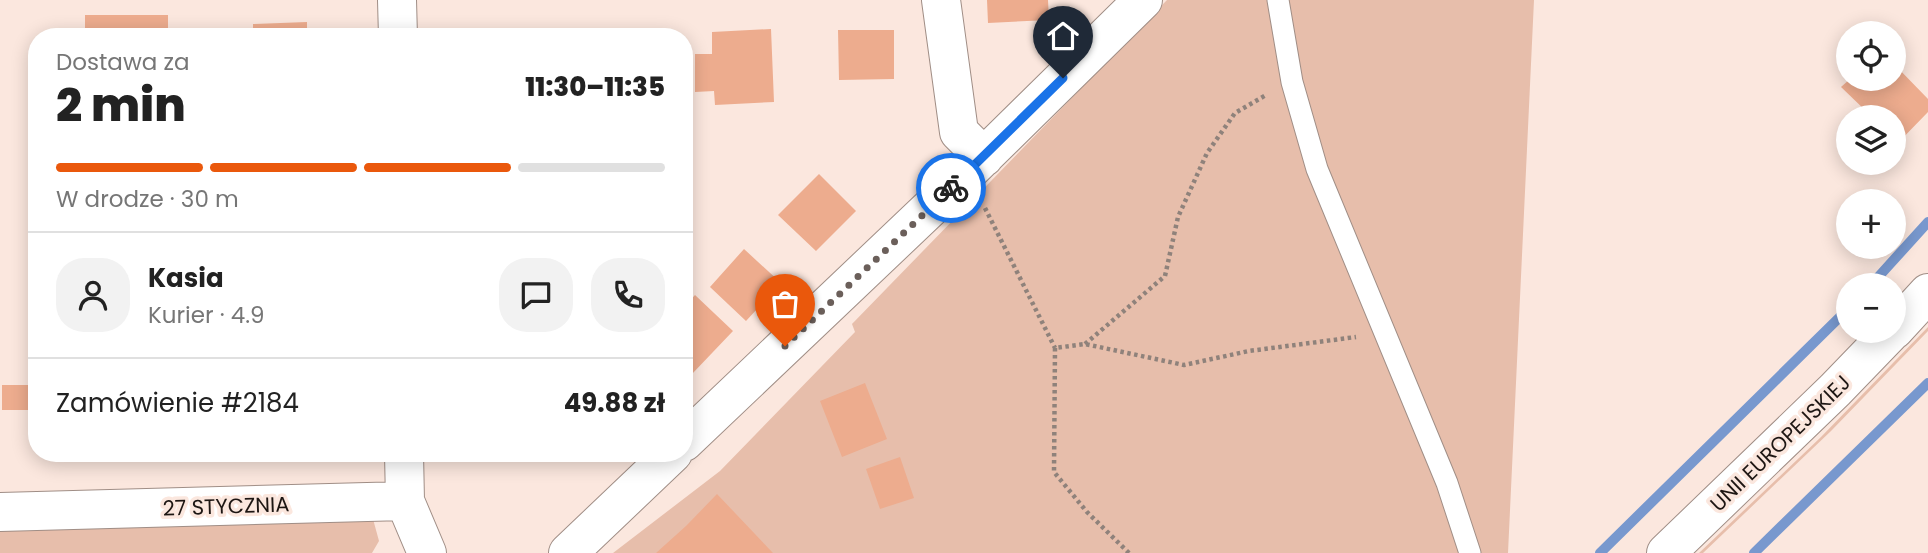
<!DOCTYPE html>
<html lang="pl">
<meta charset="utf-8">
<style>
body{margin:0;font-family:Poppins,sans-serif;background:#f2f2f2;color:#222;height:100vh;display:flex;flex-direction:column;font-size:26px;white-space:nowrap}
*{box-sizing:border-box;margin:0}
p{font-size:23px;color:#767676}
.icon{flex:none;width:38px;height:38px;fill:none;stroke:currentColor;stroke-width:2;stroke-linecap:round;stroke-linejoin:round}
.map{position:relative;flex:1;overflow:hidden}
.drawer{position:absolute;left:28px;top:28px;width:665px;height:434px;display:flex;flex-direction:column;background:#fff;border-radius:28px;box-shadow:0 4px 18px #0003}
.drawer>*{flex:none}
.buttons{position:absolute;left:1836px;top:21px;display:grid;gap:14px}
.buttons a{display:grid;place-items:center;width:70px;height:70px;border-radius:50%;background:#fff;box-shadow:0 4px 18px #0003;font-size:35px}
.pin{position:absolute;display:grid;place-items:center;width:60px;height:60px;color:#fff;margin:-72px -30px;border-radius:50% 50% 50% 0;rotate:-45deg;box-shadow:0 0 7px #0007}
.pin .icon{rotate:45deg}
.courier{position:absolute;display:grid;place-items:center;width:70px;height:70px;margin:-35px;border:5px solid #1a73e8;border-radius:50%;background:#fff;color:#222;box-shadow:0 2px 9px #0007}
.head em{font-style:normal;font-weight:800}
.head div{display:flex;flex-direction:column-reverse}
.head{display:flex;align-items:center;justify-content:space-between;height:119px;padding:0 28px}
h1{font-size:46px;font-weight:800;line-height:52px}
.bar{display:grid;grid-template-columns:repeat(4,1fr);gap:10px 7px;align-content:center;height:84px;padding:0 28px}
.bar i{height:9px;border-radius:5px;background:#e0e0e0}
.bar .current{background:#ea580c}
.bar p{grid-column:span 4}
.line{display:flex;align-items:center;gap:18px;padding:0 28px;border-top:2px solid #e0e0e0}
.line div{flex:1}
.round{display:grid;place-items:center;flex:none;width:74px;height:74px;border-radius:28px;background:#f2f2f2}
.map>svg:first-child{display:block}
.green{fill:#e7beab}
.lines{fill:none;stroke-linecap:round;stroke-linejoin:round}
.stream{stroke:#7898ce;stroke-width:10}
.building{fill:#edac8e}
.service-casing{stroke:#a08e86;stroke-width:23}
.minor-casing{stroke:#a08e86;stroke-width:40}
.tertiary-casing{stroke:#a08e86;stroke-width:40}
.path{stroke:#8f827b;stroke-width:4.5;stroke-dasharray:3.5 3.5;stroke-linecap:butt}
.service{stroke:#fff;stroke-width:21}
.minor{stroke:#fff;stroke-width:38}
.tertiary{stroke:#fff;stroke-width:38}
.done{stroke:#6b5f5a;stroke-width:7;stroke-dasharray:0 12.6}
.route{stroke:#1a73e8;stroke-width:9}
.labels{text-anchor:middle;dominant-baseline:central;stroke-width:7;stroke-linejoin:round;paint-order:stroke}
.street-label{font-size:21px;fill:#1d1613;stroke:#fbe7de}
</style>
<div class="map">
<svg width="1928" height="553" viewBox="0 0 1928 553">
<rect width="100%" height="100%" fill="#fbe7de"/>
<path class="green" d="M 1167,0 L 1534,0 L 1508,553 L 613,553 L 720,471 L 855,332 L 852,324 Z
M 1928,327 L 1928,331 L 1831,431 L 1703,553 L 1699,553 L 1821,437 Z
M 373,519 L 379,541 L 372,553 L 0,553 L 0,524 Z"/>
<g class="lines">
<path class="stream" d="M 1871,285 L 1928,222
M 1600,553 L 1848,309
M 1754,553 L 1928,383"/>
</g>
<path class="building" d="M 987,0 L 1048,0 L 1049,20 L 988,23 Z
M 85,15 L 168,15 L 168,37 L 85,37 Z
M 307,22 L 307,37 L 253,37 L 253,24 Z
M 771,29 L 774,102 L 715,105 L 714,91 L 695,92 L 695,54 L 712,54 L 712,32 Z
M 838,30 L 894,30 L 894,79 L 839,80 Z
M 455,34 L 488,34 L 488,37 L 455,37 Z
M 1894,64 L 1928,99 L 1928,112 L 1894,147 L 1894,117 L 1863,117 L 1868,113 L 1841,87 L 1850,79 L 1894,79 Z
M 819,174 L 856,211 L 816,251 L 778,215 Z
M 744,249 L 781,283 L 746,321 L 710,287 Z
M 695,295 L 733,331 L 692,374 L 684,367 L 684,307 Z
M 865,383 L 887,439 L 842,457 L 820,401 Z
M 2,385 L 37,385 L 37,410 L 2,410 Z
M 430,453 L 487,453 L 487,457 L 430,458 Z
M 900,457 L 914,498 L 880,509 L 866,469 Z
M 717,494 L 773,553 L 656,553 L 686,526 Z"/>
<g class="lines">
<defs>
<path id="service" d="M 1278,0 L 1292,82 L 1317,169 L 1447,483 L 1470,553"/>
<path id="minor" d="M 397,0 L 398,37
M 941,0 L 959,132 L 984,157
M 684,442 L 966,174 L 1143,0
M 404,453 L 405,501 L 427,553
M 0,512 L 405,501
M 568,553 L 673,453"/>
<path id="tertiary" d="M 1894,330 L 1928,293
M 1666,553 L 1835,390 L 1892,331"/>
</defs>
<use href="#service" class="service-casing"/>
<use href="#minor" class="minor-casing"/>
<use href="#tertiary" class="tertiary-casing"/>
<path class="path" d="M 985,208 L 1055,348
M 1085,344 L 1165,276 L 1178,217 L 1207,153 L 1235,113 L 1266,95
M 1129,553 L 1087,512 L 1054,472 L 1055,348 L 1085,344 L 1184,365 L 1249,351 L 1356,337"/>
<use href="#service" class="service"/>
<use href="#minor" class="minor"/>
<use href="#tertiary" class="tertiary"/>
</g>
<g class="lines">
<path class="done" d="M 785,346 L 951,188"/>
<path class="route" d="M 951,188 L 1063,78"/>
</g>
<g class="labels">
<g class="street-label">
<text transform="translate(1780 443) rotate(-44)">UNII EUROPEJSKIEJ</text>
<text transform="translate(226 506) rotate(-2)">27 STYCZNIA</text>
</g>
</g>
</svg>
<div class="buttons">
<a><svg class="icon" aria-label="locate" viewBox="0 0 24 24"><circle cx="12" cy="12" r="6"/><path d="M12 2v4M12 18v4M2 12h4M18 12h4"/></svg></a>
<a><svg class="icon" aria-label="layers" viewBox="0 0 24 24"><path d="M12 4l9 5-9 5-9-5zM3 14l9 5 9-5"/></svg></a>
<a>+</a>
<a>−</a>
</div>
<div class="pin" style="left:785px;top:346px;background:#ea580c"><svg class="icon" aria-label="bag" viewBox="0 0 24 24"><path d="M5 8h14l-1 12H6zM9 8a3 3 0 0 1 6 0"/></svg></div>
<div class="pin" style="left:1063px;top:78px;background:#1f2937"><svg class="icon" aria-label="home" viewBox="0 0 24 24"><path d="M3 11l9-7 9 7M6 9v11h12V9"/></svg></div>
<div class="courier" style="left:951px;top:188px"><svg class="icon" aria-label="bike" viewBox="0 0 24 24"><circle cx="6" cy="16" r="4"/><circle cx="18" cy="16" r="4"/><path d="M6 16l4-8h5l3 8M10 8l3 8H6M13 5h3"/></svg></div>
<section class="drawer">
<div class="head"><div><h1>2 min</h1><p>Dostawa za</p></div><em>11:30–11:35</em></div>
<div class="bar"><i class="current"></i><i class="current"></i><i class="current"></i><i></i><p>W drodze · 30 m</p></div>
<div class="line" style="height:126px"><a class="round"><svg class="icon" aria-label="person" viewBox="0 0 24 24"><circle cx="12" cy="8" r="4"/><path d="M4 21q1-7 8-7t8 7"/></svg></a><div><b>Kasia</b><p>Kurier · 4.9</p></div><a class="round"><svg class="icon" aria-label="chat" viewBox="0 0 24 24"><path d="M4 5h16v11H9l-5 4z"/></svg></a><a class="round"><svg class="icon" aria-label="phone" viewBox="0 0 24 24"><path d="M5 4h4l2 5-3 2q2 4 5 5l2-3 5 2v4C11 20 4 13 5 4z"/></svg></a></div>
<div class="line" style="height:91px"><div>Zamówienie #2184</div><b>49.88 zł</b></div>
</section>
</div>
